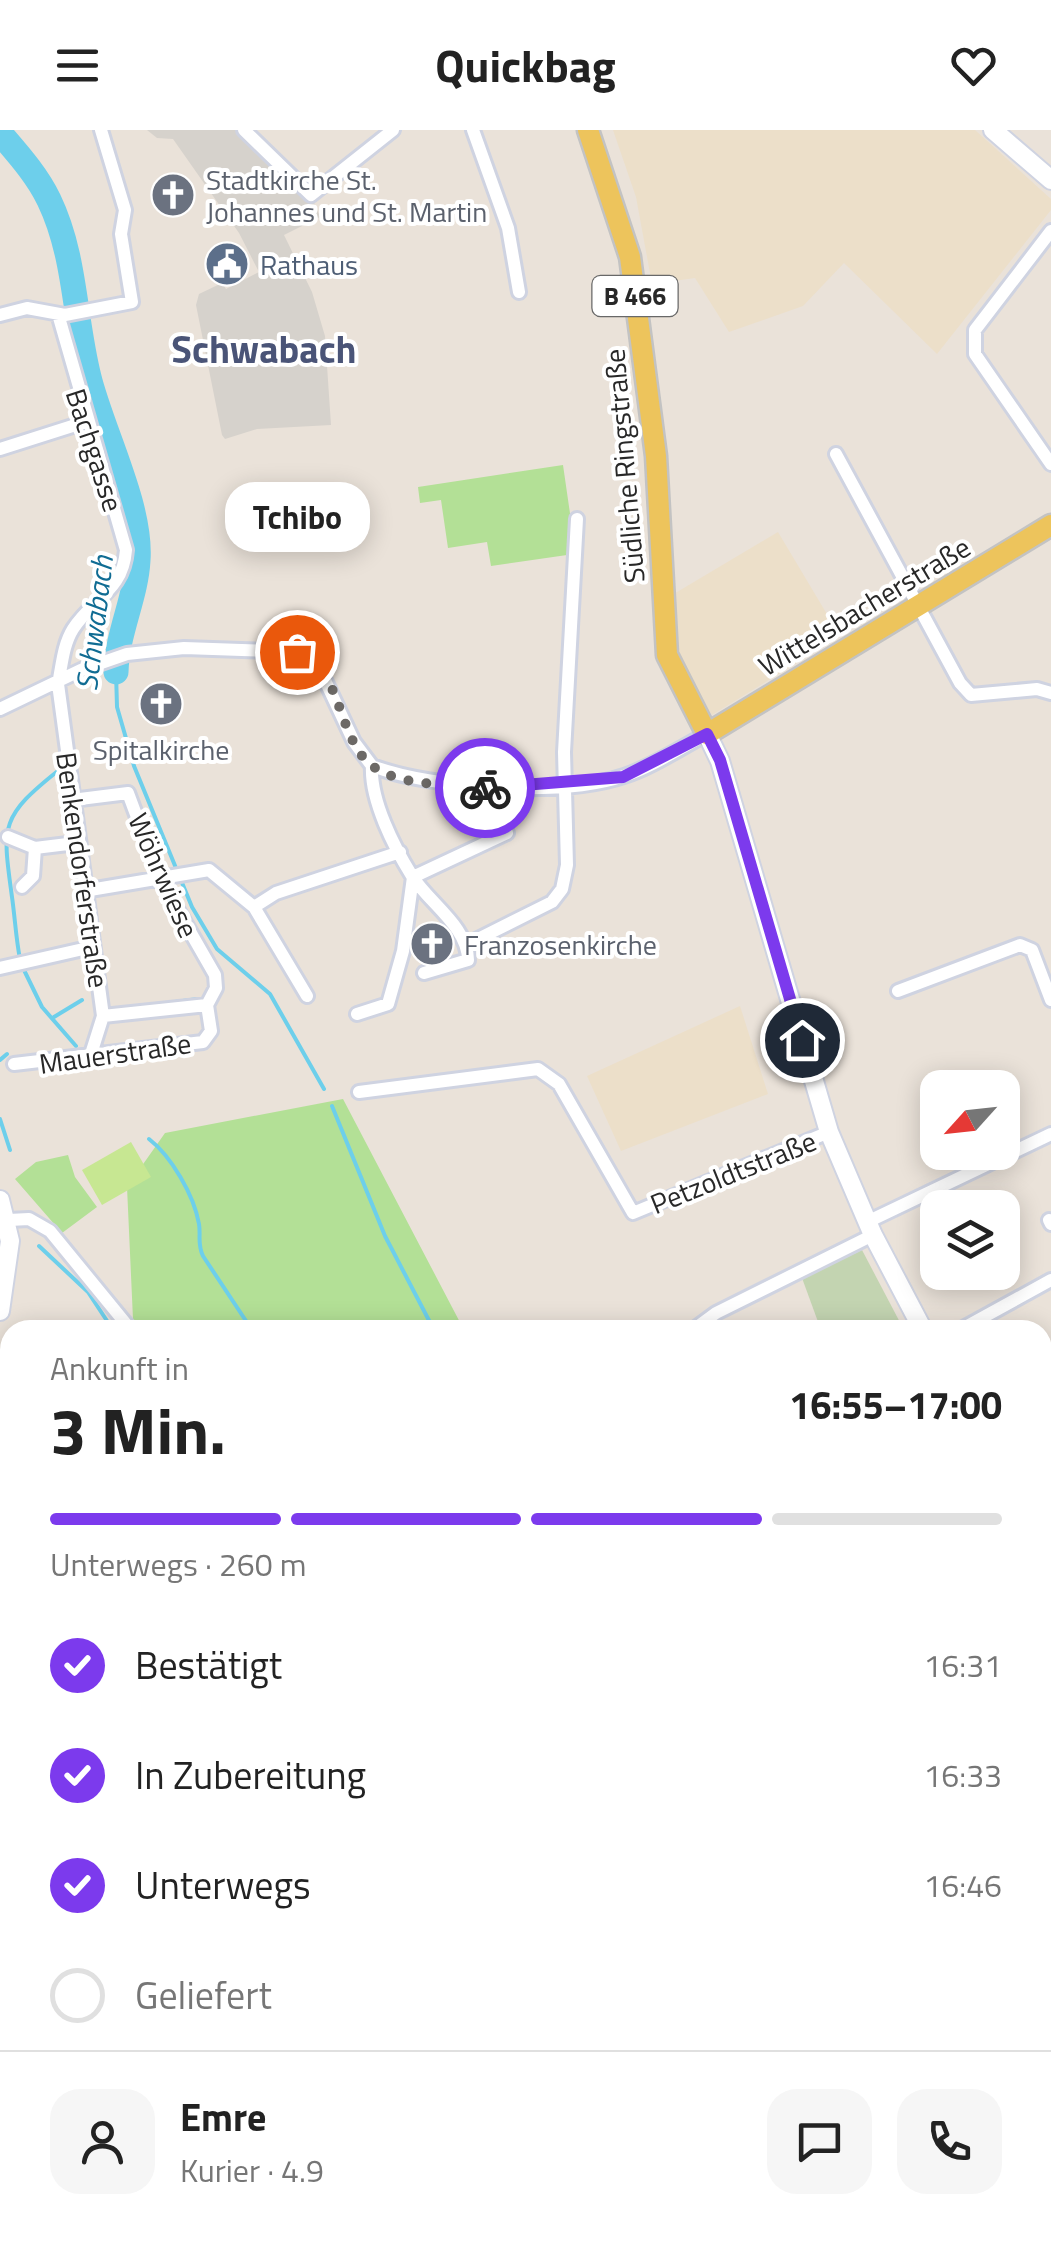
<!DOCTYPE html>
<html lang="de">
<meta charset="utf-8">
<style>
body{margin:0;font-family:"Titillium Web",sans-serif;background:#f6f6f6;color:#222;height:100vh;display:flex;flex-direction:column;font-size:38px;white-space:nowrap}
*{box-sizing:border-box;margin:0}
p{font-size:32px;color:#767676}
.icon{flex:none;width:55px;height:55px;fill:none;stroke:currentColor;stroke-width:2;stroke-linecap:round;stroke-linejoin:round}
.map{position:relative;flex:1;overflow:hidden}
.drawer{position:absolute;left:0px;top:1190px;width:1052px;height:932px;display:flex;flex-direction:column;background:#fff;border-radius:30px 30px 0 0;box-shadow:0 5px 25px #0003}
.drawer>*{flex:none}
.needle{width:65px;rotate:243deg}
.tools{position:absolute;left:920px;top:940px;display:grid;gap:20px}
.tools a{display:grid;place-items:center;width:100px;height:100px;border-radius:20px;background:#fff;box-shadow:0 5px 25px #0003;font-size:50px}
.pin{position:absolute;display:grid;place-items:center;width:85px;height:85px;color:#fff;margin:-42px;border:5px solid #fff;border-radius:50%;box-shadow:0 2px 10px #0007}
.courier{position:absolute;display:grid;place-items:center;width:100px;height:100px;margin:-50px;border:8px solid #7c3aed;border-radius:50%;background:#fff;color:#222;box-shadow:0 2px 12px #0007}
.bubble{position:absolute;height:70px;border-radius:30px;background:#fff;box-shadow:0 5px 25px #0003;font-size:32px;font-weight:700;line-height:70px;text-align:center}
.head em{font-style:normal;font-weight:700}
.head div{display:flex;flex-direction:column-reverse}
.head{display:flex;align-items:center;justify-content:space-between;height:170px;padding:0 50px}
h1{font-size:65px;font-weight:700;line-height:75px}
.bar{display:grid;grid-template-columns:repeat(4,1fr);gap:15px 10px;align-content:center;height:120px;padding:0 50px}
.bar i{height:12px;border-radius:8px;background:#e0e0e0}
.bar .on{background:#7c3aed}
.bar p{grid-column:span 4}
.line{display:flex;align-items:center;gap:25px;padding:0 50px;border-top:2px solid #e0e0e0}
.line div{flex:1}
.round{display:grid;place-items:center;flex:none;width:105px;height:105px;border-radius:30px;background:#f6f6f6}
ol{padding:0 50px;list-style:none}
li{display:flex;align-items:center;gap:30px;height:110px}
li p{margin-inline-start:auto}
li .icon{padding:10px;border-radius:50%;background:#7c3aed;color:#fff;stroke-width:4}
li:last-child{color:#767676}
li i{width:55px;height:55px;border:5px solid #e0e0e0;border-radius:50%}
header{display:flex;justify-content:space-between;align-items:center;height:130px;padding:0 50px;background:#fff;font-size:45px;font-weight:700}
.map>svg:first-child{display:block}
.education{fill:#ecdfc9}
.medical{fill:#f1d6d9}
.green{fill:#b3e096}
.cemetery{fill:#c3d4b1}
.pitch{fill:#c7e792}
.plaza{fill:#d6d2cc}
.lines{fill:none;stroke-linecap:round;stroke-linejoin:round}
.stream{stroke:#6dcfeb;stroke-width:4}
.river{stroke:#6dcfeb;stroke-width:25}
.street-casing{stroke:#cfd3e1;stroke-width:18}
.secondary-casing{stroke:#cfd3e1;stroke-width:22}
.primary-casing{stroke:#c3c3c3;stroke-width:25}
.street{stroke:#fff;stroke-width:12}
.secondary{stroke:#fff;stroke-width:18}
.primary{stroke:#edc45c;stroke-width:20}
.done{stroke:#6c6966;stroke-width:10;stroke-dasharray:0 18}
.route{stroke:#7c3aed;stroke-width:12}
.labels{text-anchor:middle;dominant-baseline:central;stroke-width:8;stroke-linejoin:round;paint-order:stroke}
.shield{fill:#fff;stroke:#686868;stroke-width:2.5}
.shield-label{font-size:25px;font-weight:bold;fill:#282828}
.worship-label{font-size:28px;fill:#5b616d;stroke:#fff;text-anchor:start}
.service-label{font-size:28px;fill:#4e5e75;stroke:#fff;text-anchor:start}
.street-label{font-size:28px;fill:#282828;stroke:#fff}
.water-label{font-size:30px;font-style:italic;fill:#106c93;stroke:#fff}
.district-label{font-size:38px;font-weight:bold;fill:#4a5477;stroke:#fff}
</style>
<header><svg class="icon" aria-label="menu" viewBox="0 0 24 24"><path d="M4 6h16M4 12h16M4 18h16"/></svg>Quickbag<svg class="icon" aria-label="heart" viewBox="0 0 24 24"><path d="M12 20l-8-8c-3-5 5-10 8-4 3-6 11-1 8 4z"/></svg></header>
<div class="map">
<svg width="1051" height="2121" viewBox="0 0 1051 2121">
<rect width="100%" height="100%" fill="#eae2d9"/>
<path class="education" d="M 613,0 L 975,0 L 1051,69 L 1051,80 L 937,224 L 844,133 L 803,176 L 729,202 L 695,148 L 652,154 L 636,67 Z
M 778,402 L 840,506 L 712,585 L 677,524 L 672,465 Z
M 740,876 L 768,964 L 621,1021 L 587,946 Z"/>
<path class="medical" d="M 0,1405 L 10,1417 L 10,1962 L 0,1966 Z"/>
<path class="green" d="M 563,335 L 575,418 L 567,425 L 491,436 L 487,412 L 448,418 L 441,370 L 420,373 L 418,357 Z
M 343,969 L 464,1200 L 141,1200 L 133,1189 L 127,1057 L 165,1003 Z
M 68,1025 L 75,1047 L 97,1077 L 62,1103 L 15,1049 L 36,1032 Z
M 1016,2112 L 1020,2121 L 638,2121 L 636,2113 Z"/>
<path class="cemetery" d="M 862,1120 L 904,1200 L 821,1200 L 802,1148 Z"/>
<path class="pitch" d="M 131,1012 L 151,1047 L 102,1075 L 82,1040 Z"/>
<path class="plaza" d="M 147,0 L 243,0 L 311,65 L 320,87 L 284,105 L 312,162 L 325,206 L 331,295 L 257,299 L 225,309 L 222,305 L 196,175 L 199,164 L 222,153 L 226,159 L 259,142 L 239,103 L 173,9 L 157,8 Z"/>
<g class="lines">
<path class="stream" d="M 116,542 L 117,577 L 134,636 L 192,777 L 217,819 L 270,864 L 324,959
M 20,829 C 16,809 15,788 12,767 C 2,695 0,687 59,640
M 23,838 L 42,877 L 76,916
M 175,872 L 198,869
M 54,887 L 82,870
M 0,930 L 7,924
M 332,976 L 385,1106 L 434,1200
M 0,989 L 10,1020
M 149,1009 C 171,1026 194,1065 199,1094 C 201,1106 197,1114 203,1126 L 252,1200
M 39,1116 L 88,1162 L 113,1200
M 656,2112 L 659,2121
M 698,2112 L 701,2121
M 879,2112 L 881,2121"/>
<path class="river" d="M 0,3 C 18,24 37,45 49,70 C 76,126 74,188 89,247 C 102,300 142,376 138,430 C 136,468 117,503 116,542"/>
<defs>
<path id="street" d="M 244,0 L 311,65 L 393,0
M 473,0 L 508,98 L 519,162
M 1051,101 L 975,200 L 975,224 L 1051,334
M 58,184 L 126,420 C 123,461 93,468 73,499 C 63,515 62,535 58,554 L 103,886 L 91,924
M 0,185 L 27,178 L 65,185 L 132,172 L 121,104 L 125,80 L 101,0
M 0,319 L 85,292
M 836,324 L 960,553 L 971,565 L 1037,559 L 1051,563
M 0,579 L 81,540 L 127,524 L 184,518 L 297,522 L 316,531 L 354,612 L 372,636
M 372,636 C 433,659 561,667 624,646 C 652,637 680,618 707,604
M 372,636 C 370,670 394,717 412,746 C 429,773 468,797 468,830 L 424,843
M 8,707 L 35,718 L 76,713
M 413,747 L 507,703 L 491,658
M 22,757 L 33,746 L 35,718
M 84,761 L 209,740 L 254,777 L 307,866
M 254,777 L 276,763 L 400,722
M 468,814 L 552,772 L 562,759 L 567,735 L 564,622 L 577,389
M 0,838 L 92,817
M 898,861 L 1020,815 L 1032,820 L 1051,870
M 357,884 L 388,874 L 403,821 L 413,747
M 103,886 L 207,875
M 14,934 L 203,912 L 211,901 L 207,875 L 216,858 L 215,845 L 160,749 L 128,663 L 72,670
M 359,962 L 538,939 L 559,954 L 633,1083 L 829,1002
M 1049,1090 L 1051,1094
M 867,1092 L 1051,1004
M 2,1099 L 9,1090 L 29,1089 L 50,1101 L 131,1200
M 693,1200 L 716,1183 L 873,1105
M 960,1200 L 1051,1150
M 1042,1364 L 1051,1365
M 0,1974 L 10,1970
M 679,2112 L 681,2121
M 394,2121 L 395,2112"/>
<path id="secondary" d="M 993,0 L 1051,50
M 707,604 L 720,631 L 829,1002 L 873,1105 L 923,1200
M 0,1070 L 10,1111 L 0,1181
M 1042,1276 L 1051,1273
M 1042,1489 L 1051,1610"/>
<path id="primary" d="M 588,0 L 630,127 L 656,326 L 667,525 L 707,604 L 1051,395"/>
</defs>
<use href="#street" class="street-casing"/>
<use href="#secondary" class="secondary-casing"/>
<use href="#primary" class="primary-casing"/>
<use href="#street" class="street"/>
<use href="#secondary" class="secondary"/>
<use href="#primary" class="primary"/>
</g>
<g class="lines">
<path class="done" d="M 297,522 C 341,534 337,608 371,635 C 399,657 452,654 485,658"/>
<path class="route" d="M 485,658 L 623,647 L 707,604 L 720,630 L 802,910"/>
</g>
<defs>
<symbol id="church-disc" viewBox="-11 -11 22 22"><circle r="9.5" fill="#6b7280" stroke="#fff"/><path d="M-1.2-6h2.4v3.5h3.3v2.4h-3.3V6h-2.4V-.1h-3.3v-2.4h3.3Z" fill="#fff"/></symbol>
<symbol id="civic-disc" viewBox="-11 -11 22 22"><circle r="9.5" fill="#5c6f8a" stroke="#fff"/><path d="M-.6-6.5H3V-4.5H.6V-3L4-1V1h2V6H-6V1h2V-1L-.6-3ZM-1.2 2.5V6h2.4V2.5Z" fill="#fff"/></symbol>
</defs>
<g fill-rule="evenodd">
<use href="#church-disc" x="148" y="40" width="50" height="50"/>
<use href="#civic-disc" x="202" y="109" width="50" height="50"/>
<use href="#church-disc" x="136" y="549" width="50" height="50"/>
<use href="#church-disc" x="407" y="789" width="50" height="50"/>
</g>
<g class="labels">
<rect class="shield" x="592.5" y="146" width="85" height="40" rx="8"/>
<g class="shield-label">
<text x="635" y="166">B 466</text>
</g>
<g class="worship-label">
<text x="206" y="49">Stadtkirche St.<tspan x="206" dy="32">Johannes und St. Martin</tspan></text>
<text x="161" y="619" text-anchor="middle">Spitalkirche</text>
<text x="464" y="814">Franzosenkirche</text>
</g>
<g class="service-label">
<text x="260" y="134">Rathaus</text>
</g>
<g class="street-label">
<text transform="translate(95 320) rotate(72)">Bachgasse</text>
<text transform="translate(624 336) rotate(-95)">Südliche Ringstraße</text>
<text transform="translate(864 476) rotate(-31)">Wittelsbacherstraße</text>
<text transform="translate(83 740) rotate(82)">Benkendorferstraße</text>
<text transform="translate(164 745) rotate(66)">Wöhrwiese</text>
<text transform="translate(115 923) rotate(-8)">Mauerstraße</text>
<text transform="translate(733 1042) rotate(-22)">Petzoldtstraße</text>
</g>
<g class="water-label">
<text transform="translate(94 493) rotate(-83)">Schwabach</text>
</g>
<g class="district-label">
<text x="264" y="219">Schwabach</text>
</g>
</g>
</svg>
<div class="tools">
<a><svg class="needle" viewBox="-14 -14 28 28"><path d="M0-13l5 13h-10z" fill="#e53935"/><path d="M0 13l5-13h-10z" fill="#767676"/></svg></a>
<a><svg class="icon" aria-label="layers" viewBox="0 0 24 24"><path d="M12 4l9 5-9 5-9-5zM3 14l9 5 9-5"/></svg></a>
</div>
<div class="pin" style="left:297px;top:522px;background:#ea580c"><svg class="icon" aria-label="bag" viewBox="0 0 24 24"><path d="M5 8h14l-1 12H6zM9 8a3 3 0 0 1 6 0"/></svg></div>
<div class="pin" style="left:802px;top:910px;background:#1f2937"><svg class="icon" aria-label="home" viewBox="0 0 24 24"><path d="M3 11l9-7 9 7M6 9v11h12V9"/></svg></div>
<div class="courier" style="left:485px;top:658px"><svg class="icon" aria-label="bike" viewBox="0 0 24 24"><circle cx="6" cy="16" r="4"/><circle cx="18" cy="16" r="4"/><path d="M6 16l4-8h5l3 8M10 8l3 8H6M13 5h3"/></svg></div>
<div class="bubble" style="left:225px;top:352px;width:145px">Tchibo</div>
<section class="drawer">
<div class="head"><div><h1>3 Min.</h1><p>Ankunft in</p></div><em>16:55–17:00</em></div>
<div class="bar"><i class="on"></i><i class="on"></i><i class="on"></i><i></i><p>Unterwegs · 260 m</p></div>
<ol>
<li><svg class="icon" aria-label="check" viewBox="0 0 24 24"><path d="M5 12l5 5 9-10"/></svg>Bestätigt<p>16:31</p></li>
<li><svg class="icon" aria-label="check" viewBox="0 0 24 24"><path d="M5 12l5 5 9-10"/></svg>In Zubereitung<p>16:33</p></li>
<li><svg class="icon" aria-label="check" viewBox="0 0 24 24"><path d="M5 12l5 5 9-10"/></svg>Unterwegs<p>16:46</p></li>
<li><i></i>Geliefert</li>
</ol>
<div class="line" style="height:180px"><a class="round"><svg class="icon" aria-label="person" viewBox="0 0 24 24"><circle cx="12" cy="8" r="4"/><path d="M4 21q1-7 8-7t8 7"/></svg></a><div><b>Emre</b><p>Kurier · 4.9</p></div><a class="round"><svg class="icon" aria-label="chat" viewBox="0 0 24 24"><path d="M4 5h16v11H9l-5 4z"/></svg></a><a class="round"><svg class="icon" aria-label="phone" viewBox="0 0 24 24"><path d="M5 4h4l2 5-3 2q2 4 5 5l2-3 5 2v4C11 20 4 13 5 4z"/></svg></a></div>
</section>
</div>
